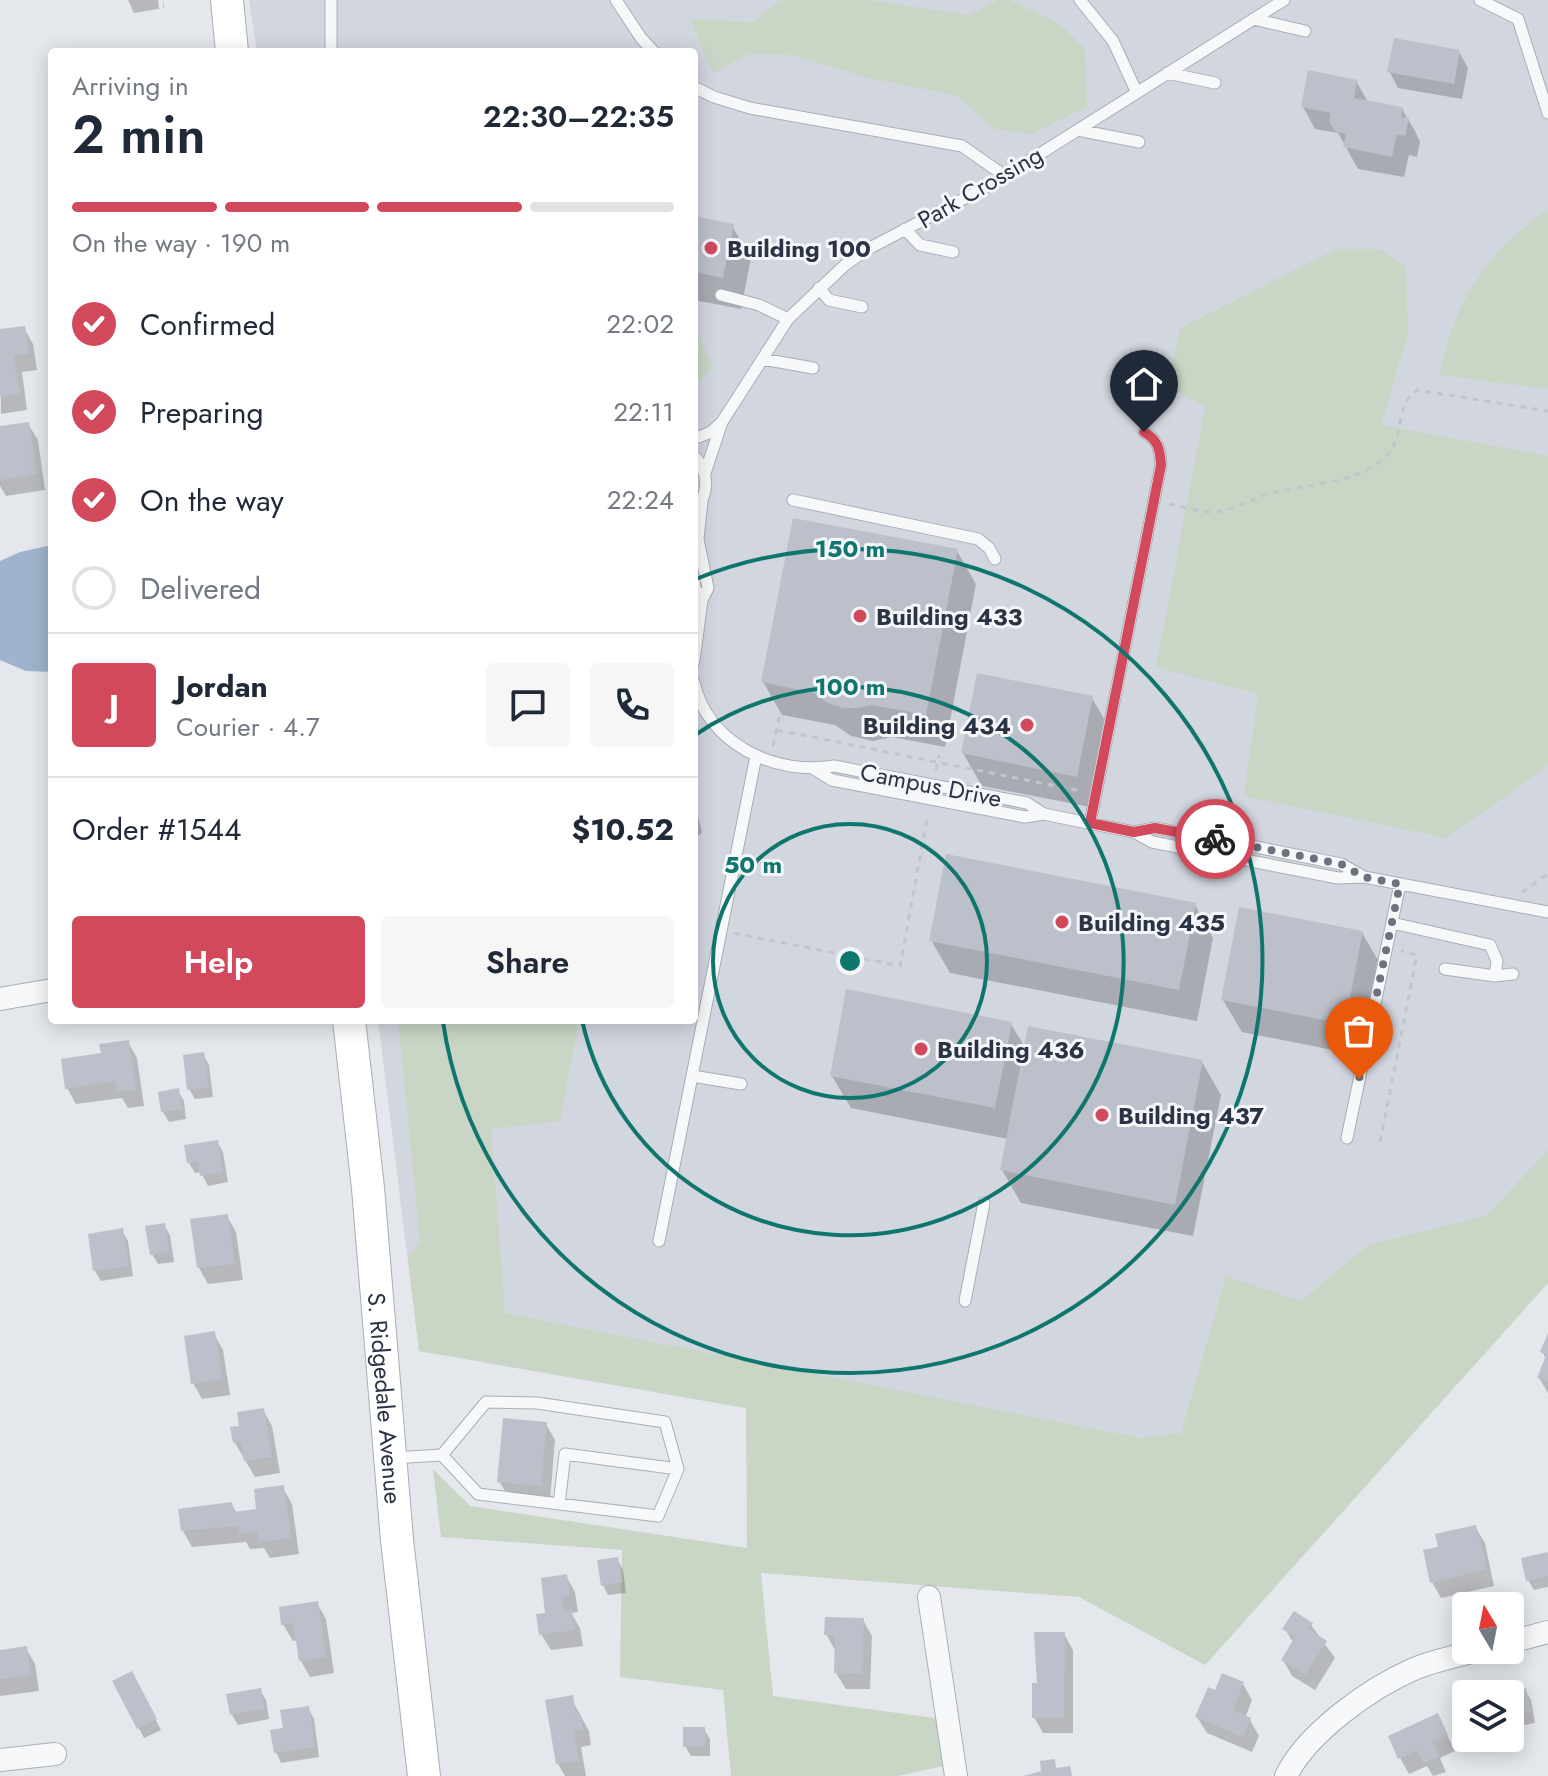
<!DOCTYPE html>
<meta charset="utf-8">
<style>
body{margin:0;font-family:Jost,sans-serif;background:#f6f6f7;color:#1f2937;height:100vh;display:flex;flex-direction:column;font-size:30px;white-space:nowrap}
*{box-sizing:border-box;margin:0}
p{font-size:26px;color:#747a83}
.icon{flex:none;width:44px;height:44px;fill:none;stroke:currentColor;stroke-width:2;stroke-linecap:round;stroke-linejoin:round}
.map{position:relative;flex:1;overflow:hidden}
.sheet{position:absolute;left:48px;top:48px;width:650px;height:976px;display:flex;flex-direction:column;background:#fff;border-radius:8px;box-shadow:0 4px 20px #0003}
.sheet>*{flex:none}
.needle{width:52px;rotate:350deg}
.controls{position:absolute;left:1452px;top:1592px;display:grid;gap:16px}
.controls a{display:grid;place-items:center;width:72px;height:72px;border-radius:8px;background:#fff;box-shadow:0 4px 20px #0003;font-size:40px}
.pin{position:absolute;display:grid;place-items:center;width:68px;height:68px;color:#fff;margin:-82px -34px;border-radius:50% 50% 50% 0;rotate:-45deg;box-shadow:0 0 8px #0007}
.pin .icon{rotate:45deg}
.courier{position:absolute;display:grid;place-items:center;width:80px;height:80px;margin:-40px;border:6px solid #d1495b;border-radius:50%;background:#fff;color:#222;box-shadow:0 2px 10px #0007}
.head em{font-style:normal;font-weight:600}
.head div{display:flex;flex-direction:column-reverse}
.head{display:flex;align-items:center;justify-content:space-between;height:136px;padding:0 24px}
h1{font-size:52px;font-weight:600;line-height:60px}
.bar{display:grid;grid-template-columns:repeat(4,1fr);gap:12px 8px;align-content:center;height:96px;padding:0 24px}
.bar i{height:10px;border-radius:6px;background:#e0e1e3}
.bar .on{background:#d1495b}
.bar p{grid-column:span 4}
.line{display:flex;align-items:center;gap:20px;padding:0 24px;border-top:2px solid #e0e1e3}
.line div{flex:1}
.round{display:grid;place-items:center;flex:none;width:84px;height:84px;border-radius:8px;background:#f6f6f7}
ol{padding:0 24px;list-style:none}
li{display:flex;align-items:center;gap:24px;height:88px}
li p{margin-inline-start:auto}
li .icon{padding:8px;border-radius:50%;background:#d1495b;color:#fff;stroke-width:4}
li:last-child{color:#747a83}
li i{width:44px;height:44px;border:4px solid #e0e1e3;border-radius:50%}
.action{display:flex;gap:16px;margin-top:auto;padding:16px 24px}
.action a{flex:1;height:92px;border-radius:8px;background:#d1495b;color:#fff;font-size:32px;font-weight:600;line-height:92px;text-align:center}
.action a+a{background:#f6f6f7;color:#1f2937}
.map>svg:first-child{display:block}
.built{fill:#d2d6de}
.green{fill:#c9d6c5}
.water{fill:#9fb4cc}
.shadow{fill:#0003}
.building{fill:#bbc0ca}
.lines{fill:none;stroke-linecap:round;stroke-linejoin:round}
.service-casing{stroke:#a9aeb7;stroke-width:13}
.minor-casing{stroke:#a9aeb7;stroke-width:24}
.secondary-casing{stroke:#a9aeb7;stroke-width:34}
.path{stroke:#c2c5cb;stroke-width:3;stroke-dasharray:6 6;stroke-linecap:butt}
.service{stroke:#f7f8fa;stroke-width:11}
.minor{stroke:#f7f8fa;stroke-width:22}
.secondary{stroke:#fff;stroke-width:32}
.done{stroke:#6c737f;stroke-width:8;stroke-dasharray:0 14.4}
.route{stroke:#d1495b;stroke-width:10}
.ring{fill:none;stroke:#0f766e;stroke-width:4}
.poi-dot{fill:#d1495b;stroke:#f4f6f9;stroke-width:3}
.labels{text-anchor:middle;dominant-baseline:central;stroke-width:6;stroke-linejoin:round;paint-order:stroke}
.street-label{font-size:24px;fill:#2b3445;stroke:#f4f6f9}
.poi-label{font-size:24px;font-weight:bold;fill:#2b3445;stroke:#f4f6f9;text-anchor:start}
.centre{fill:#0f766e;stroke:#f4f6f9;stroke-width:4}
.ring-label{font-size:24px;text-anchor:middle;font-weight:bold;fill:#0f766e;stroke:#f4f6f9;stroke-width:6;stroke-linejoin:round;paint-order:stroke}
</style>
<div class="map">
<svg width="1548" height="1776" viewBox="0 0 1548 1776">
<rect width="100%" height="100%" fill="#e4e7ec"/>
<path class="built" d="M 249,0 L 1548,0 L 1548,1283 L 1205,1665 L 746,1408 L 419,1351 L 378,1020 L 694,1020 L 694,52 L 257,52 Z"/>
<path class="green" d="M 786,0 L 868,0 L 969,15 L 998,0 L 1010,0 L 1060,24 L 1085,49 L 1087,107 L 1032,134 L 994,129 L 956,95 L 873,79 L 791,55 L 749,54 L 713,73 L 690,20 L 754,22 L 778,1 Z
M 1548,210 L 1548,389 L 1440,375 C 1451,305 1490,248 1548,210 Z
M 1336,249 L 1380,249 L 1406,267 L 1408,334 L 1381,425 L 1548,456 L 1548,764 L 1536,775 L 1446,838 L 1244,796 L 1258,694 L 1156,667 L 1205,407 L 1168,386 L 1180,328 Z
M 694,329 L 713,367 L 694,387 Z
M 398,1020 L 579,1020 L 560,1121 L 491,1129 L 505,1313 L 1140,1438 L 1181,1433 L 1226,1276 L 1301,1301 L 1368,1245 L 1486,1216 L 1548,1150 L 1548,1283 L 1205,1665 L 1079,1597 L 761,1573 L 773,1696 L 949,1720 L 952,1764 L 898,1776 L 731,1776 L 723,1690 L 620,1677 L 622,1550 L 441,1537 L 433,1469 L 470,1506 L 747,1548 L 746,1408 L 419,1351 L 408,1257 L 420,1243 Z"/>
<path class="water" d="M 52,545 L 52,672 L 26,671 L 0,660 L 0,561 L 20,552 Z"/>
<path class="shadow" d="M 128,0 L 158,0 L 159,9 L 163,8 L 163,0 L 164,8 L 134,13 Z
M 1459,52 L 1468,68 L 1462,99 L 1398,88 L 1389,71 Z
M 1356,81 L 1368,102 L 1402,109 L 1415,131 L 1420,142 L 1417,157 L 1409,155 L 1404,177 L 1358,169 L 1338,133 L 1315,129 L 1303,107 Z
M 694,218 L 732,226 L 751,258 L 741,309 L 694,300 Z
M 24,328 L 33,344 L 37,370 L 22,372 L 27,410 L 1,414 L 0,332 Z
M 28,424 L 38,440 L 45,490 L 6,496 L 0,486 L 0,428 Z
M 957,551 L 976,584 L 945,747 L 892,737 L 873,741 L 851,736 L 835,725 L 782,715 L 763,682 Z
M 1092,698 L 1111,731 L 1095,808 L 982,786 L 963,753 Z
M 694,799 L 702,833 L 694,839 Z
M 1195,905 L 1213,938 L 1197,1021 L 950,973 L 931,940 Z
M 1362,933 L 1381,965 L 1363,1056 L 1242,1032 L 1223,1000 Z
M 1011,1024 L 1026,1049 L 1202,1062 L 1221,1095 L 1193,1236 L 1021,1203 L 1002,1170 L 1008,1139 L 851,1108 L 832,1076 Z
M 128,1042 L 137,1058 L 144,1106 L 128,1108 L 122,1098 L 76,1104 L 67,1088 L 103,1055 Z
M 203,1054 L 209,1065 L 213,1097 L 195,1099 L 189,1089 Z
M 178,1091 L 184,1101 L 186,1119 L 169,1122 L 163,1112 L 160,1093 Z
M 217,1142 L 223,1152 L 228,1182 L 208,1186 L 201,1172 L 195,1173 L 189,1163 Z
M 227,1216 L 236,1232 L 243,1280 L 208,1284 L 199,1268 L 193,1221 Z
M 164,1225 L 170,1235 L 174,1262 L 158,1264 L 152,1254 Z
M 122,1231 L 128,1241 L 133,1276 L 101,1281 L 95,1271 Z
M 214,1334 L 223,1350 L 230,1395 L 202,1399 L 193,1383 Z
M 1548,1339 L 1548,1393 L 1539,1378 L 1547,1360 L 1542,1352 Z
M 263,1410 L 272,1426 L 280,1473 L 255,1477 L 235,1443 L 241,1427 Z
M 546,1424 L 555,1440 L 550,1501 L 509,1498 L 499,1481 Z
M 283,1488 L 292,1504 L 299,1554 L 270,1558 L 264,1548 L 250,1549 L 246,1542 L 192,1547 L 183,1531 L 231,1504 L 237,1513 L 259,1511 Z
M 1475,1527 L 1485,1543 L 1494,1586 L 1441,1598 L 1432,1582 L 1440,1548 Z
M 1548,1554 L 1548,1587 L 1534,1590 L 1528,1580 Z
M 617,1559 L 623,1570 L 626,1593 L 608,1595 L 603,1585 Z
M 566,1576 L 575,1592 L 578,1612 L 571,1613 L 580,1628 L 583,1646 L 551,1650 L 541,1634 Z
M 317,1603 L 326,1619 L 334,1673 L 310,1677 L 301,1661 L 298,1640 L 293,1641 L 283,1624 Z
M 863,1620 L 872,1636 L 870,1689 L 846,1689 L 836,1673 L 835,1650 L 826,1634 Z
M 1311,1625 L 1335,1658 L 1315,1690 L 1292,1676 L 1283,1660 L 1294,1644 L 1285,1629 Z
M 1064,1634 L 1073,1650 L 1073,1733 L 1043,1733 L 1034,1717 L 1039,1686 Z
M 26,1648 L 35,1664 L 39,1691 L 0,1696 L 0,1652 Z
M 115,1682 L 137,1683 L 161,1730 L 144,1738 Z
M 1243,1684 L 1252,1700 L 1245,1718 L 1250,1720 L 1259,1736 L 1252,1752 L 1207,1733 L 1197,1717 L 1216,1692 Z
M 260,1690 L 266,1700 L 269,1719 L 238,1725 L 232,1715 Z
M 1525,1690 L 1531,1700 L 1535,1723 L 1510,1728 L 1510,1694 L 1505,1694 Z
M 571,1698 L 589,1731 L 591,1745 L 581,1747 L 586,1776 L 565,1776 L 558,1764 L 547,1702 Z
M 308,1708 L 314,1719 L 319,1757 L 281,1763 L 276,1752 L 285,1730 Z
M 1437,1715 L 1455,1751 L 1440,1758 L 1446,1772 L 1433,1776 L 1427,1766 L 1409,1774 L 1400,1758 Z
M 704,1729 L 710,1739 L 710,1756 L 691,1756 L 685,1746 Z"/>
<path class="building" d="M 1394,38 L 1460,50 L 1454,84 L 1387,72 Z
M 1308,70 L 1357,80 L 1354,98 L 1403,107 L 1401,117 L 1409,118 L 1405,136 L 1397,134 L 1392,157 L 1343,147 L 1346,134 L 1336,132 L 1329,122 L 1331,113 L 1301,107 Z
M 694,216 L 734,224 L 723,278 L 694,272 Z
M 25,326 L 29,354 L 14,356 L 20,394 L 0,397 L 0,329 Z
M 29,422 L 37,474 L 0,480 L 0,426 Z
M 793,518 L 958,549 L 926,715 L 872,705 L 859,708 L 843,708 L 828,703 L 814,693 L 761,682 Z
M 977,673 L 1093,696 L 1077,777 L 961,753 Z
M 946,854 L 1196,903 L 1179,990 L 929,941 Z
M 1239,907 L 1363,931 L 1345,1024 L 1221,1000 Z
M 846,989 L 1012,1022 L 995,1108 L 830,1076 Z
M 1028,1026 L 1203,1060 L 1175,1205 L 1000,1170 Z
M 129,1040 L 136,1090 L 117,1092 L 115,1081 L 65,1089 L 61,1059 L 101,1053 L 99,1044 Z
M 204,1052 L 209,1087 L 187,1090 L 183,1055 Z
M 179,1088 L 182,1109 L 161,1112 L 158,1092 Z
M 218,1140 L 223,1172 L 200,1176 L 198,1162 L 187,1163 L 184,1145 Z
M 228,1214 L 235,1264 L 197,1268 L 190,1219 Z
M 165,1223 L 169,1252 L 150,1255 L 145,1226 Z
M 123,1228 L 129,1266 L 93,1271 L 88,1234 Z
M 215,1331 L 222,1379 L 191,1384 L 184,1336 Z
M 1548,1333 L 1548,1382 L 1537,1378 L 1546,1355 L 1540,1352 Z
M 264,1408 L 272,1457 L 244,1461 L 241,1442 L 233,1443 L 230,1427 L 239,1426 L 237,1412 Z
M 503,1418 L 547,1422 L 541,1486 L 497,1482 Z
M 284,1485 L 291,1538 L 259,1542 L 257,1532 L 239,1534 L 238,1526 L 181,1531 L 178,1509 L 232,1502 L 234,1512 L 256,1509 L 254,1489 Z
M 1476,1525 L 1487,1569 L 1430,1583 L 1423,1550 L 1438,1547 L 1435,1534 Z
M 1548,1552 L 1548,1576 L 1526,1581 L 1521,1558 Z
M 618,1557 L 622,1582 L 601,1586 L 597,1560 Z
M 567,1574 L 570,1596 L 562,1597 L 564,1611 L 572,1610 L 575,1630 L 539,1635 L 536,1614 L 545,1613 L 541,1578 Z
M 318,1601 L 326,1657 L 299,1661 L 293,1623 L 281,1625 L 279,1607 Z
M 1294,1611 L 1313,1623 L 1309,1629 L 1327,1641 L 1305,1675 L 1281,1660 L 1295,1637 L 1282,1629 Z
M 825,1617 L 864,1618 L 862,1674 L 834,1673 L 835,1635 L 824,1635 Z
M 1034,1632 L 1065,1632 L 1064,1718 L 1032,1718 L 1032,1683 L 1037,1683 Z
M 27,1646 L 31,1675 L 0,1679 L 0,1650 Z
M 132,1671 L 157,1719 L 137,1729 L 112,1681 Z
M 1222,1673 L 1244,1682 L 1233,1710 L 1251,1718 L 1243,1737 L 1195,1717 L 1208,1687 L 1215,1690 Z
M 261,1688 L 265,1709 L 230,1715 L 226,1694 Z
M 1526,1688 L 1531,1712 L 1510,1717 L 1510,1694 L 1502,1693 Z
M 573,1695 L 576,1714 L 580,1713 L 583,1729 L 574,1731 L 579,1761 L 556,1764 L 545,1700 Z
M 309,1706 L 315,1747 L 274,1753 L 270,1730 L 283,1728 L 280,1710 Z
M 1438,1713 L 1448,1735 L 1432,1741 L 1439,1756 L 1423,1763 L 1418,1750 L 1398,1759 L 1388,1736 Z
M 683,1727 L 705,1727 L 706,1746 L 683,1747 Z
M 1055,1759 L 1056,1768 L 1070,1766 L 1072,1776 L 1024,1776 L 1041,1771 L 1040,1761 Z"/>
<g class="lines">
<defs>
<path id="service" d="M 331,0 L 331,52
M 616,0 L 641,38 L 654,52
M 1080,0 L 1113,41 L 1137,93
M 1480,0 L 1518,19 L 1548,113
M 1253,19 L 1305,31
M 1167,73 L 1215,83
M 694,87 L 714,97 L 750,108 L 962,146 L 1005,176
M 1078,130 L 1139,142
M 905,229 L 920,245 L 953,252
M 819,288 L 829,300 L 862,307
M 721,295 L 759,305 L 788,319
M 762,359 L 813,368
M 694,439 L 711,432 L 722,422 L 788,319 L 845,265 L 866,250 L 992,184 L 1284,0
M 694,456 C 708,470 709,489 699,506
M 705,473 L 721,425
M 793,500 L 978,539 L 989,548 L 995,559
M 694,578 L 695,588 L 702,600
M 694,661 L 702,600 L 708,588 L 698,539 L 702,501
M 694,682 C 707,744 776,776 834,766 L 1027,803 L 1044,814
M 814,769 L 832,780 L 931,799 L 1025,817 L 1044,814 L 1063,818 L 1134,832 L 1152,842 L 1338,878 L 1364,877 L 1548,912
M 1090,823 L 1161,465 C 1160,449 1158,440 1144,432
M 1134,832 L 1155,828 L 1231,842 L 1341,864 L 1364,877
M 1392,923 L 1490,945 L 1497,961 L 1495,976
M 1445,969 L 1495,976 L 1513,974
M 692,1076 L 741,1084
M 1347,1138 L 1400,884
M 659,1241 L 756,756
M 965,1301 L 984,1203
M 392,1458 L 442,1455 L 486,1402 L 537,1403 L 665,1422 L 678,1469 L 658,1516 L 478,1494 L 442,1455
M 559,1504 L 565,1454 L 678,1469"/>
<path id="minor" d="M 0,999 L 52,990
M 929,1597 L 956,1776
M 1510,1642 L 1548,1632
M 0,1760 L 55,1754
M 1286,1776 C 1307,1733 1370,1688 1414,1669 C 1435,1660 1458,1656 1480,1650"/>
<g id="secondary">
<path d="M 227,0 L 232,52"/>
<path id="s1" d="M 349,1020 L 368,1188 L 397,1540 L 424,1776"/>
</g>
</defs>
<use href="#service" class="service-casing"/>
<use href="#minor" class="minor-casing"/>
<use href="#secondary" class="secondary-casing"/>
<path class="path" d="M 1169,504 C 1183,507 1197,512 1212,512 C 1233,511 1251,499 1271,493 C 1308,483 1359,485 1387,455 C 1405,438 1395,402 1417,390 L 1548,411
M 777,730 L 1081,791
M 773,746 L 780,714
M 936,770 L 939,755
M 1522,892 L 1548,874
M 734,933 L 900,966 L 928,814
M 1380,1142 L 1417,955 L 1401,951"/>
<use href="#service" class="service"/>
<use href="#minor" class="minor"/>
<use href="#secondary" class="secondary"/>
</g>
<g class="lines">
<path class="done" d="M 1215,839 L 1341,864 L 1364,877 L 1400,884 L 1359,1079"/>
<path class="route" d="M 1144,432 C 1158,440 1160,449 1161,465 L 1090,823 L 1134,832 L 1155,828 L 1215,839"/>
</g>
<g class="ring">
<circle cx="850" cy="961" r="137"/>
<path d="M695 735A274 274 0 1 1 582 1020"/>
<path d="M696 579A412 412 0 1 1 443 1022"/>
</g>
<g class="poi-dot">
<circle cx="711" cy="248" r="8"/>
<circle cx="860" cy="616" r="8"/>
<circle cx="1027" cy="725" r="8"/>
<circle cx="1062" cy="922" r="8"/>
<circle cx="921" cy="1049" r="8"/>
<circle cx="1102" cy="1115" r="8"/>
</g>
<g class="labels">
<g class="street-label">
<text transform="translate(980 187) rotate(-30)">Park Crossing</text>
<text transform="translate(931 785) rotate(11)">Campus Drive</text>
<text stroke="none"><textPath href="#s1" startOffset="380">S. Ridgedale Avenue</textPath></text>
</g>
<g class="poi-label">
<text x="727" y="248">Building 100</text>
<text x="876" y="616">Building 433</text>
<text x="1011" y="725" text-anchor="end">Building 434</text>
<text x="1078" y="922">Building 435</text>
<text x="937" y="1049">Building 436</text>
<text x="1118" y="1115">Building 437</text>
</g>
</g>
<circle cx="850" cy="961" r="12" class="centre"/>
<g class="ring-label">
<text x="850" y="557">150 m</text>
<text x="850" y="695">100 m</text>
<text x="753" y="873">50 m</text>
</g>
</svg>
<div class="controls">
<a><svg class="needle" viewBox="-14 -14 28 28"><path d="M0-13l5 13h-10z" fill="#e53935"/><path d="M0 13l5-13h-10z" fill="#747a83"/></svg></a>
<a><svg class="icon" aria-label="layers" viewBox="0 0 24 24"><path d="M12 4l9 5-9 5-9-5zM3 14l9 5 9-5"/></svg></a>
</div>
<div class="pin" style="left:1359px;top:1079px;background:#ea580c"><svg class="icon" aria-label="bag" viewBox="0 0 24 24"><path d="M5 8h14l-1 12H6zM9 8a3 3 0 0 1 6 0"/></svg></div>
<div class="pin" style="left:1144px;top:432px;background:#1f2937"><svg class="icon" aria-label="home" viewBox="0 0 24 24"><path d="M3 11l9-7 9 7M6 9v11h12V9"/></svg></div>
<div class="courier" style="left:1215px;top:839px"><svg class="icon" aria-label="bike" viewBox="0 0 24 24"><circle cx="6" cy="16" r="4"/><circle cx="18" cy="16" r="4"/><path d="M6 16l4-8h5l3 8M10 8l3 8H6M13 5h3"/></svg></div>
<section class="sheet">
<div class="head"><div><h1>2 min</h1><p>Arriving in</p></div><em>22:30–22:35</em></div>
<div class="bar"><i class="on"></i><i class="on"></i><i class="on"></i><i></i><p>On the way · 190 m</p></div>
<ol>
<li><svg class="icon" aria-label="check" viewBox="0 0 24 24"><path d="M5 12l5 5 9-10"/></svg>Confirmed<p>22:02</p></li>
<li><svg class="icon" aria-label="check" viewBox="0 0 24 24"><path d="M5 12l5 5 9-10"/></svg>Preparing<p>22:11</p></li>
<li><svg class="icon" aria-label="check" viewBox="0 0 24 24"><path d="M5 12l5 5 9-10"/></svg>On the way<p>22:24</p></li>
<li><i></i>Delivered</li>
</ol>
<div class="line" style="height:144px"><b class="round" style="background:#d1495b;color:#fff">J</b><div><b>Jordan</b><p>Courier · 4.7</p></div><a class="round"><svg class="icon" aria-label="chat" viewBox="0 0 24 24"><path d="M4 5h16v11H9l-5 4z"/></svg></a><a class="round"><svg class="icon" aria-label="phone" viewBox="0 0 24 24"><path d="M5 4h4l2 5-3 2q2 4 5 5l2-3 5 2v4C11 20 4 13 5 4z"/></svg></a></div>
<div class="line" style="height:104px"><div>Order #1544</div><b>$10.52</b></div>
<div class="action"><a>Help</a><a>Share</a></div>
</section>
</div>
